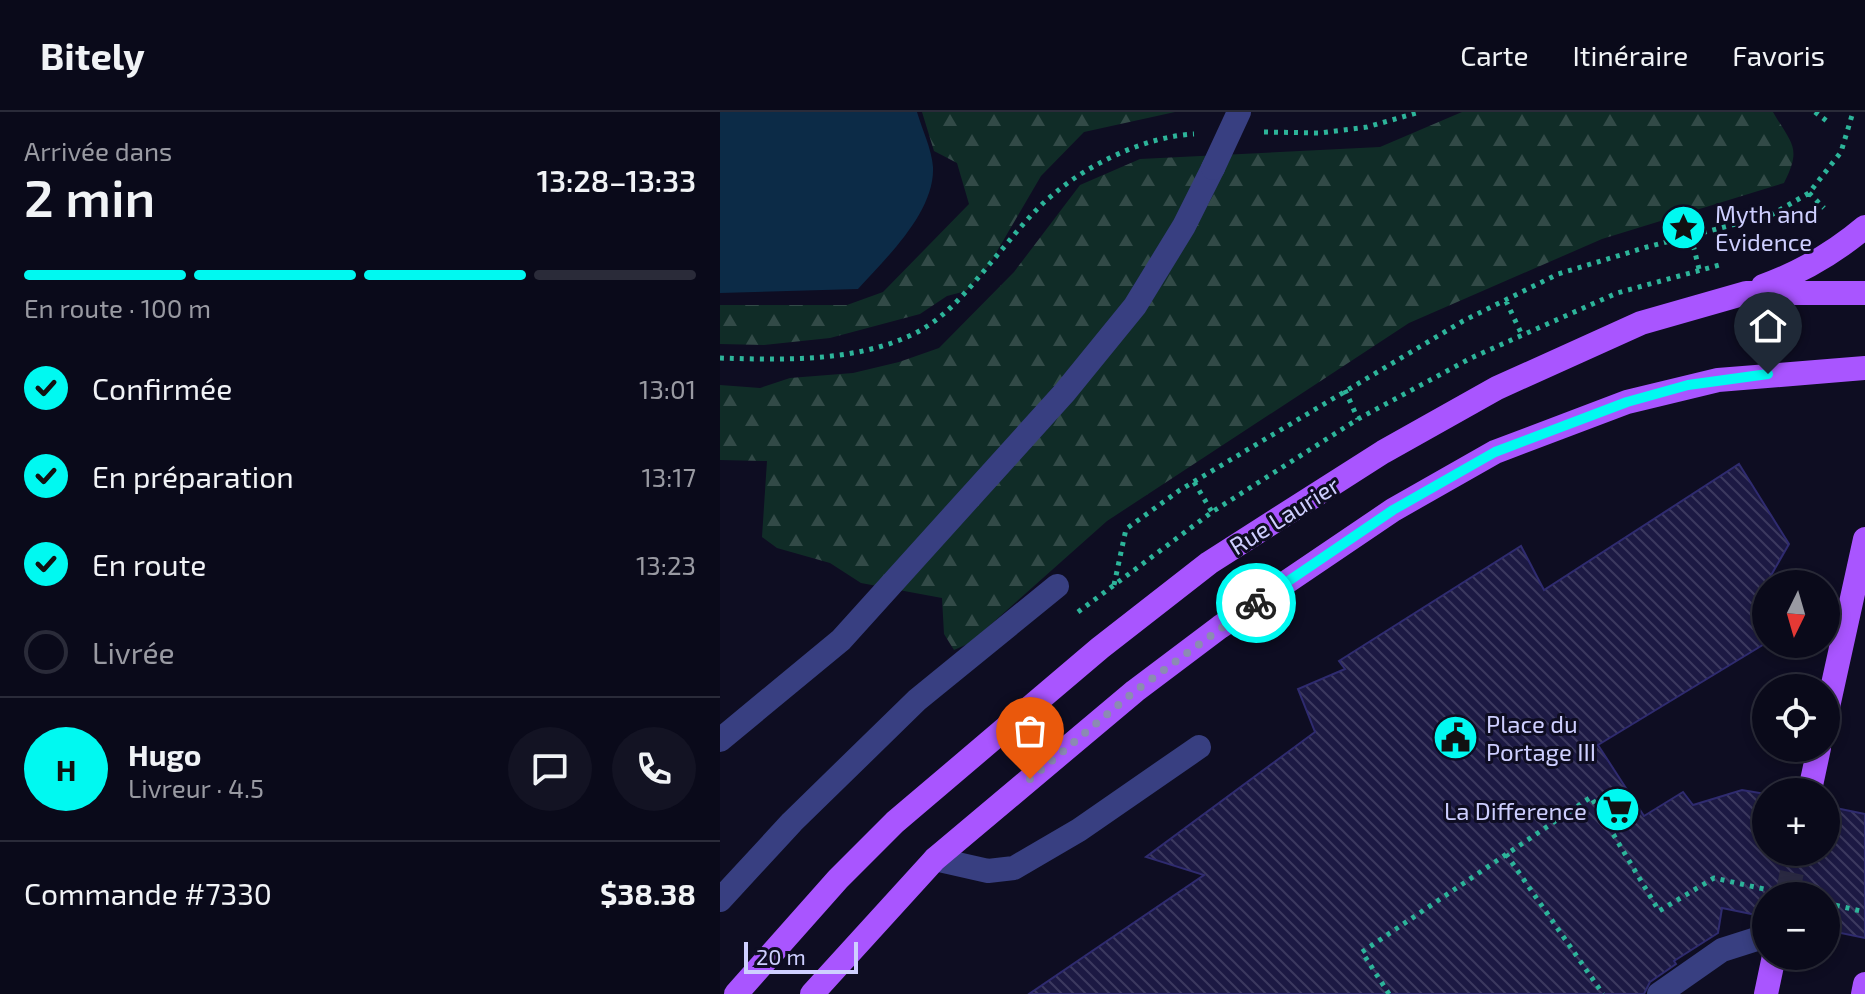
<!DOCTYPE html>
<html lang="fr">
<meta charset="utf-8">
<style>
body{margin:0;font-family:"Exo 2",sans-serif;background:#131323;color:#f1f3f6;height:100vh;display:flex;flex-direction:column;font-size:30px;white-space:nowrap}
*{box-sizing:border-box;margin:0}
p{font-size:26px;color:#999aa2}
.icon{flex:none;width:44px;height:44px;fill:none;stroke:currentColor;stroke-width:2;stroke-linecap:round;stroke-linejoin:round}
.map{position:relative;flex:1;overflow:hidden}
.sheet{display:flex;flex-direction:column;background:#0a0a1a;width:720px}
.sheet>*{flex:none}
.needle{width:52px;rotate:185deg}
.fabs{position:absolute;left:1032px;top:458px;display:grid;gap:16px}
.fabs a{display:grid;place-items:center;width:88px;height:88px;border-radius:50%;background:#0a0a1a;box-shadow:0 4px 12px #0003,0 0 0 2px #2a2b39;font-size:40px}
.scale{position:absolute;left:24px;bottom:20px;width:114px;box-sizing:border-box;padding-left:8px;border:4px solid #cecfff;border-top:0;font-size:22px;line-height:28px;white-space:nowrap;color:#cecfff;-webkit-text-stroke:6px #0e0d22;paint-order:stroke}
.pin{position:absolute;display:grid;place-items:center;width:68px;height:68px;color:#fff;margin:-82px -34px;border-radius:50% 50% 50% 0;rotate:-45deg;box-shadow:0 0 8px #0007}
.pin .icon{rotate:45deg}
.courier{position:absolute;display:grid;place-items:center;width:80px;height:80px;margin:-40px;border:6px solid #00f9f1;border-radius:50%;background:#fff;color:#222;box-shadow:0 2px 10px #0007}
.headline em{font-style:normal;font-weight:600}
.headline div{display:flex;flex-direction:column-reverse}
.headline{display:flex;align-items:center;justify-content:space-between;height:136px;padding:0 24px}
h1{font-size:52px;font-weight:600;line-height:60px}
.bar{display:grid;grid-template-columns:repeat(4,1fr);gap:12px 8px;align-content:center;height:96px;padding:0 24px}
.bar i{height:10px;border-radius:6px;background:#2a2b39}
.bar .active{background:#00f9f1}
.bar p{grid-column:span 4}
.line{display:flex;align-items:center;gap:20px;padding:0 24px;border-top:2px solid #2a2b39}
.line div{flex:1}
.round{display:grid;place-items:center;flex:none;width:84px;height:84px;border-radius:42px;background:#131323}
ol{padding:0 24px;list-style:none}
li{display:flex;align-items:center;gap:24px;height:88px}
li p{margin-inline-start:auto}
li .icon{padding:8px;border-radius:50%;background:#00f9f1;color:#111;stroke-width:4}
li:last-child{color:#999aa2}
li i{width:44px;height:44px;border:4px solid #2a2b39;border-radius:50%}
header{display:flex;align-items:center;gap:48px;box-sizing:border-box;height:112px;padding:0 40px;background:#0a0a1a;border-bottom:2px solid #2a2b39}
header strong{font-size:38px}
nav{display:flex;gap:44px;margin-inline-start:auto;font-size:28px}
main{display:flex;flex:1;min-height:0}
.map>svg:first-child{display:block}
.forest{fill:url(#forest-firs)}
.water{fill:#0c2b47}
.building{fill:url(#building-back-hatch);stroke:#2f2b6f;stroke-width:2}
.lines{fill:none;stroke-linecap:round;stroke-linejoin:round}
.major-tunnel{stroke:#2b2a43;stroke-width:24;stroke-dasharray:24 12;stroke-linecap:butt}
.path{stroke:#2db49a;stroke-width:5;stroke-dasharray:4 6;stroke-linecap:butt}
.minor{stroke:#383f81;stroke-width:24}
.major{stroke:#a955ff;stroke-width:24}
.minor-bridge{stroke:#383f81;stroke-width:24}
.done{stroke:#8b8bb2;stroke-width:8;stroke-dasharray:0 14.4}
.route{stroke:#00f9f1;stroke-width:10}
.labels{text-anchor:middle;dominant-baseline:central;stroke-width:6;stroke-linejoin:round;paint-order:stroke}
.poi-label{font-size:24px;fill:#cecfff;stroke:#0e0d22;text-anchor:start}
.street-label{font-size:24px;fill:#cecfff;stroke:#0e0d22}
</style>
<header>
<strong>Bitely</strong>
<nav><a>Carte</a><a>Itinéraire</a><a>Favoris</a></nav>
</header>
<main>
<section class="sheet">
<div class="headline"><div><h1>2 min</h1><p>Arrivée dans</p></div><em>13:28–13:33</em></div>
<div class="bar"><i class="active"></i><i class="active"></i><i class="active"></i><i></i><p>En route · 100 m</p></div>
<ol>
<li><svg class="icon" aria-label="check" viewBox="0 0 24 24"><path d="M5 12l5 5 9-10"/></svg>Confirmée<p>13:01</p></li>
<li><svg class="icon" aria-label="check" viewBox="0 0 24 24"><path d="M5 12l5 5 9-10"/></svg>En préparation<p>13:17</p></li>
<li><svg class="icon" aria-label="check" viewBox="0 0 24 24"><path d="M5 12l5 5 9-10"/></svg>En route<p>13:23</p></li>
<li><i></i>Livrée</li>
</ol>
<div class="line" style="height:144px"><b class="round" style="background:#00f9f1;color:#111">H</b><div><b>Hugo</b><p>Livreur · 4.5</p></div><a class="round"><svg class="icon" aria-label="chat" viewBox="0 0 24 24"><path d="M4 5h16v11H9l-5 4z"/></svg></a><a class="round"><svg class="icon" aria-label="phone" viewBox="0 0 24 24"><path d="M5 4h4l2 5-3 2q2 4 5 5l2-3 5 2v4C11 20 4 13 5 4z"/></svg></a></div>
<div class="line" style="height:104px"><div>Commande #7330</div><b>$38.38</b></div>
</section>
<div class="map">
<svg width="1145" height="882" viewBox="0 0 1145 882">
<defs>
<pattern id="forest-firs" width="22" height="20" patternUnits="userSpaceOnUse" patternTransform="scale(2)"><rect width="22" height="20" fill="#102c27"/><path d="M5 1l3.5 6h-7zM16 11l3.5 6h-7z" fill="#324a47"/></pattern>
<pattern id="building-back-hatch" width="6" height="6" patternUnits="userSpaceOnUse" patternTransform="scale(2)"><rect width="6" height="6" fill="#1c1943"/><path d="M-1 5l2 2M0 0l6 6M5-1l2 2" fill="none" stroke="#3c395f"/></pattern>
</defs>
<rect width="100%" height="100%" fill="#0e0d22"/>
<path class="forest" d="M 202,0 L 455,0 L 364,20 L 321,64 L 269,153 L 246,179 L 227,184 L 200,202 L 110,226 L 44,233 L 0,232 L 0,193 L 127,193 L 163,180 L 249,92 L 237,51 L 214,39 Z
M 742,0 L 1053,0 C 1072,33 1082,35 1064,71 L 882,127 L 689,211 L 387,409 L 250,531 L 234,538 L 224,522 L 222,486 L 141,471 L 110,451 L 57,436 L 42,425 L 47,349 L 0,348 L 0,273 L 40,276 L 70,266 L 133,261 L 179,250 L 219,236 L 294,160 L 360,73 L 420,47 L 660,35 Z"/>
<path class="water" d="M 0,0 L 197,0 C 202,17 212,38 213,55 C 215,100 166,146 138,177 L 0,181 Z"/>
<path class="building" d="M 1019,352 L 1069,432 L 1046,472 L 1046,531 L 878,633 L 924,704 L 963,680 L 973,693 L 1022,678 L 1046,682 L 1046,740 L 1106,740 L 1106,694 L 1145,702 L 1145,826 L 1106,818 L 1106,784 L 1046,784 L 1046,805 L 1002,796 L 998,821 L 954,849 L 956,852 L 930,870 L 924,882 L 309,882 L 484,763 L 426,745 L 595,620 L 578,577 L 625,557 L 619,549 L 801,434 L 824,478 Z"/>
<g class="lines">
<path class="major-tunnel" d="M 1067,784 L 1076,740"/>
<path class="path" d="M 1095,0 L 1108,10
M 544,20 L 600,21 L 647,15 L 700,0
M 1089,81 L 1104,96
M 971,124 L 979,157
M 786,189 L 802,223
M 0,246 C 61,248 130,250 187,225 C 223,210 248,178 273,148 C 293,125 311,100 335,81 C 370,51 428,24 474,22
M 625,278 L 638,307
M 474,370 L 492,400
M 394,473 L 406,417 L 460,378 L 743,209 L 838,162 L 927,135 L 1051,103 L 1089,81 L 1121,40 L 1133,0
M 358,500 L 492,400 L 638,307 L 751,246 L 897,181 L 1003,152
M 786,742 L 883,882
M 1106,791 L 1145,800
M 669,882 L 642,840 L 871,685 L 939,799 L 994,766 L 1076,784"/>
<path class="minor" d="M 0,628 L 121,528 L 345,280 L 415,194 L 464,114 L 493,56
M 215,747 L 268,759 L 294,756 L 359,718 L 479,635
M 0,788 L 72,710 L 197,588 L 337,474
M 939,882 L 1002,838 L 1046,824"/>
<path class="major" d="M 1043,174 C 1082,160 1113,142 1145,115
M 1106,604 L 1145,427
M 1090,678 L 1099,636
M 16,882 L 118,767 L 175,710 L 380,536 L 489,451 L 663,340 L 777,276 L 921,211 L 1026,181 L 1145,181
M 92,882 L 215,747 L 415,579 L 500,515 L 673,398 L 775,340 L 907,290 L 998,268 L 1145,256
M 1046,882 L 1054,844
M 1143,882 L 1145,872"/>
<path class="minor-bridge" d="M 493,56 L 519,0"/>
</g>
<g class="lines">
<path class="done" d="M 310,667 L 415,579 L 536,491"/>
<path class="route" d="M 536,491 L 673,398 L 775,340 L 907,290 L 968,273 L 1048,262"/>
</g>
<defs>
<symbol id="sight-disc" viewBox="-11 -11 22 22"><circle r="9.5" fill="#00f9f1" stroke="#0e0d22"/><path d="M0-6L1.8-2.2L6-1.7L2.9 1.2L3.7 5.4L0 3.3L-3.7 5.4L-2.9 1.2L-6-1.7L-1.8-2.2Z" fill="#111"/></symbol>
<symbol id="civic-disc" viewBox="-11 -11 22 22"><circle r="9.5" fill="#00f9f1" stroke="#0e0d22"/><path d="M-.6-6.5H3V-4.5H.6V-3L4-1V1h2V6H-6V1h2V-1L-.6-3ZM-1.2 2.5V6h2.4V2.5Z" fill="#111"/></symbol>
<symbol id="supermarket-disc" viewBox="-11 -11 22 22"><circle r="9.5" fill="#00f9f1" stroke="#0e0d22"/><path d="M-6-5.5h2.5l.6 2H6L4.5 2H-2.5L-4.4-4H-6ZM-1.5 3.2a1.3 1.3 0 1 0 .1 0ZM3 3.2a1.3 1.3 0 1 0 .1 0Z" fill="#111"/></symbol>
</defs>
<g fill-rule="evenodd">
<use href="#sight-disc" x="938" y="90" width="51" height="51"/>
<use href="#civic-disc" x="710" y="600" width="51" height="51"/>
<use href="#supermarket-disc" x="872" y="672" width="51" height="51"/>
</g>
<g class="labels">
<g class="poi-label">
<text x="995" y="101">Myth and<tspan x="995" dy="28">Evidence</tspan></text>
<text x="766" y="611">Place du<tspan x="766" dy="28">Portage III</tspan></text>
<text x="867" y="698" text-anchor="end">La Difference</text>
</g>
<g class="street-label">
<text transform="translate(564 403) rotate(-32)">Rue Laurier</text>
</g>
</g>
</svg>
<div class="fabs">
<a><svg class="needle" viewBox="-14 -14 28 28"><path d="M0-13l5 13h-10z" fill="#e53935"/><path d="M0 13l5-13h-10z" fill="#999aa2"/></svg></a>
<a><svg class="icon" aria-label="locate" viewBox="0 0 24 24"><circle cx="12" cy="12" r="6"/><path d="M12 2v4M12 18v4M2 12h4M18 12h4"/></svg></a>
<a>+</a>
<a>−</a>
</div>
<div class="scale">20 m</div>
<div class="pin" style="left:310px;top:667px;background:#ea580c"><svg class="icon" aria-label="bag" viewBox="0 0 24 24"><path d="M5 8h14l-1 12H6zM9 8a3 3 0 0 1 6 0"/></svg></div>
<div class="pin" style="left:1048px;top:262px;background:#1f2937"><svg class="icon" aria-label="home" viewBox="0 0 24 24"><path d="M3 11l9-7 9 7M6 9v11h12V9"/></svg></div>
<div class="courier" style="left:536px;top:491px"><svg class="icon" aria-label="bike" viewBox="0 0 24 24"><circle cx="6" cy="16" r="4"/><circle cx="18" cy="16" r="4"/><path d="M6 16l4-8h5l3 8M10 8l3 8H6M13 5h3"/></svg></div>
</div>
</main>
